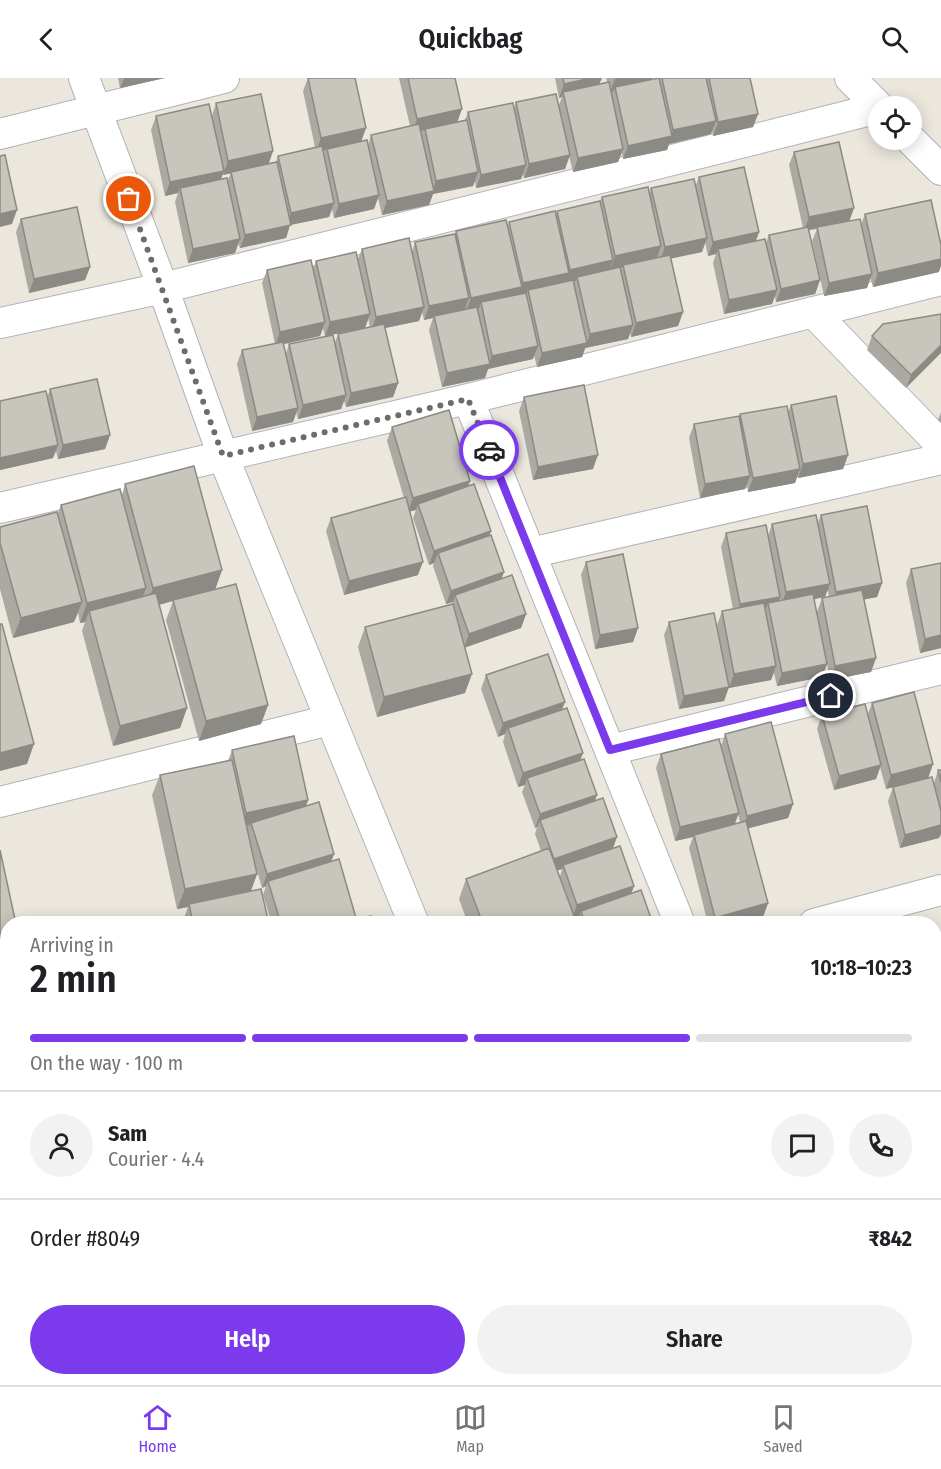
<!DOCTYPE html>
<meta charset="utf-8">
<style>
body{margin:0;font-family:"Fira Sans Condensed",sans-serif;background:#f2f2f2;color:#202124;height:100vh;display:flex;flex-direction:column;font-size:22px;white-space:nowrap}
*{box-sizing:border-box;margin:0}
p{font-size:20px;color:#757577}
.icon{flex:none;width:33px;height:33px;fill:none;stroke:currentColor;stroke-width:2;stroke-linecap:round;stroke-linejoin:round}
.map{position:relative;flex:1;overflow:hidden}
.drawer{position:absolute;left:0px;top:838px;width:942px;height:470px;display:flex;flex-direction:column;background:#fff;border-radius:24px 24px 0 0;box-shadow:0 3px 15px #0003}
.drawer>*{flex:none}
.controls{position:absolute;left:868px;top:18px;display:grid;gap:12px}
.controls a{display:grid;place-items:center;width:54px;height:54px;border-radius:50%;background:#fff;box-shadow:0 3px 15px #0003;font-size:30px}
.pin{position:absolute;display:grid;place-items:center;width:51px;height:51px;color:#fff;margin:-26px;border:3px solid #fff;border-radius:50%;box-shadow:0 2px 6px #0007}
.courier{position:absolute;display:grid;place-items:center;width:60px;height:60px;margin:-30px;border:4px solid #7c3aed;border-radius:50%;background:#fff;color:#222;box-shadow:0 2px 8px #0007}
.headline em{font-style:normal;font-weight:600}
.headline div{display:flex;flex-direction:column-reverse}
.headline{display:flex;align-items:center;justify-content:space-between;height:102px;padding:0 30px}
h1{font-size:39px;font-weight:600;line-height:45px}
.bar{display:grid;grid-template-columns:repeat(4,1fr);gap:9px 6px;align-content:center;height:72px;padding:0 30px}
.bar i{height:8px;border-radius:4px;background:#e0e0e0}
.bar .on{background:#7c3aed}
.bar p{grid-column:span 4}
.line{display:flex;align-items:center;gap:15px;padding:0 30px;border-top:2px solid #e0e0e0}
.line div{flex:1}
.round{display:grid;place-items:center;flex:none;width:63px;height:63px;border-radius:32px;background:#f2f2f2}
.action{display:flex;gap:12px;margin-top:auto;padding:12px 30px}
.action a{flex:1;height:69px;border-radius:36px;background:#7c3aed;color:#fff;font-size:24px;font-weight:600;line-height:69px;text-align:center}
.action a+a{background:#f2f2f2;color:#202124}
header{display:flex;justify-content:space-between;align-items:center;height:78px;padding:0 30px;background:#fff;font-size:27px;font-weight:600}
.dock{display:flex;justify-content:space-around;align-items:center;height:84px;border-top:2px solid #e0e0e0;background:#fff;font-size:16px;color:#757577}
.dock a{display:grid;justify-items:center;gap:3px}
.dock .on{color:#7c3aed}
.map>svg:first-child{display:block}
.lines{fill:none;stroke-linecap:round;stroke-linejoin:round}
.street-casing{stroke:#b1b2bd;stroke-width:32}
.street{stroke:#fff;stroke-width:30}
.wall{fill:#aba9a2;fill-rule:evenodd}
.shaded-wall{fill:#8b8a84}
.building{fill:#c7c5bc;stroke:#8b8a84;stroke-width:1.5}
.done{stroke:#6e6c69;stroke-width:6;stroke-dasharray:0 10.8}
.route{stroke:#7c3aed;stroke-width:8}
</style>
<header><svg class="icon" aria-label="back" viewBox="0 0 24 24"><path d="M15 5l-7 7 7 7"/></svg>Quickbag<svg class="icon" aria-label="search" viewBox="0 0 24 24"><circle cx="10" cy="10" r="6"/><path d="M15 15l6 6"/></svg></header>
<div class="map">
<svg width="941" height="1307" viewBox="0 0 941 1307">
<rect width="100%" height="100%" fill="#ebe7dd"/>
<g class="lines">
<defs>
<path id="street" d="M 84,0 L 163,210 L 223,378 L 414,846
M 850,0 L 879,29
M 0,56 L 224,0
M 911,62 L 941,92
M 813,234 L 941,367
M 0,245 L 163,210 L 879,30
M 468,321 L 680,846
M 0,430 L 468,321 L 941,202
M 530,475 L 941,381
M 610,672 L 941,591
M 0,724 L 330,642
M 814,846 L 941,812
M 0,1041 L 8,1039
M 934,1147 L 941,1145
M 934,1183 L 941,1182
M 600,1300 L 602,1307
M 320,1307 L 346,1300
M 447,1307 L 470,1300"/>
</defs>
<use href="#street" class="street-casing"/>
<use href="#street" class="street"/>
</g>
<path class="wall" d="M 118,0 L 165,0 L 120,10 Z
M 308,0 L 366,50 L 361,63 L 368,67 L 371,57 L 410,48 L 399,0 L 455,0 L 458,44 L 465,42 L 468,34 L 514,30 L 516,24 L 559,27 L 562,19 L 559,20 L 555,0 L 602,0 L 599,6 L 607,4 L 606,0 L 652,0 L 652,2 L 656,0 L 750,0 L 758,36 L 753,49 L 713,58 L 712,53 L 711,56 L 669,66 L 667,72 L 623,81 L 622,75 L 618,84 L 573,94 L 569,78 L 565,91 L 524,100 L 523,96 L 521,101 L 476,110 L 475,103 L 473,108 L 433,116 L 429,127 L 382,137 L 378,120 L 374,131 L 334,140 L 332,131 L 329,139 L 290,147 L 286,160 L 240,170 L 238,165 L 235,175 L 188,185 L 175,124 L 178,115 L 165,118 L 151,52 L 156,38 L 212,38 L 216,25 L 273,73 L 269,85 L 276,84 L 278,78 L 315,69 L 303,13 ZM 223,95 L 223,97 L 231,95 L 227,104 L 220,102 Z
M 794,74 L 850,143 L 861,147 L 865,136 L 939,194 L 873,209 L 870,199 L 867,210 L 824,218 L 812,163 L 817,151 L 809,152 L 820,202 L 815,216 L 776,224 L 775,218 L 772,226 L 724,236 L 713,185 L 716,176 L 708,178 L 705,164 L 702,174 L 671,180 L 683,234 L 678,248 L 631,259 L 630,255 L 628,261 L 585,270 L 582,279 L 537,289 L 534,277 L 533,281 L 488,291 L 485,300 L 442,309 L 429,252 L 433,240 L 424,242 L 422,234 L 419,243 L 385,250 L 398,305 L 393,319 L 346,329 L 344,323 L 341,331 L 298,341 L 296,334 L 293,344 L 252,353 L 237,286 L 242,272 L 275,266 L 262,205 L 267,192 L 313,190 L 316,183 L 358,181 L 362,171 L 412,174 L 415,164 L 455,156 L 456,153 L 508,148 L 509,144 L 556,137 L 557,133 L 600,123 L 602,119 L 650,115 L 651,110 L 695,109 L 699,99 L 759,154 L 756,163 L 766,165 L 769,157 L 803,150 L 789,87 ZM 368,240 L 370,249 L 365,250 ZM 323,250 L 325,258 L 358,251 L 338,256 L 335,264 L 289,266 L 286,276 L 283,266 L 320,258 Z
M 21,141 L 90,189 L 85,202 L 29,215 L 16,154 Z
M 941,236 L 906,310 L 867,272 L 872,258 Z
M 50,311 L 110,357 L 105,371 L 58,381 L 56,373 L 53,380 L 0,392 L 0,323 L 47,320 Z
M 524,319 L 593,391 L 533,402 L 519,333 Z
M 791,327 L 848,377 L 843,391 L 798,400 L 797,397 L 795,405 L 748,414 L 747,407 L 745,411 L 700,420 L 689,360 L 694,346 L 739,340 L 740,336 L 788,335 Z
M 941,334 L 941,345 L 938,342 Z
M 392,349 L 469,408 L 489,457 L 502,500 L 526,536 L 521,550 L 465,569 L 465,615 L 377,639 L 358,569 L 365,549 L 452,526 L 453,524 L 446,526 L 433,488 L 434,485 L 429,487 L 413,440 L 416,432 L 410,433 L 418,497 L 344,517 L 326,453 L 331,440 L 404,420 L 387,363 Z
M 125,406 L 222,492 L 215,511 L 268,627 L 261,646 L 199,663 L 166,542 L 173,523 L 159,527 L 187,630 L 180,650 L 113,668 L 82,553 L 85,544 L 80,545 L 78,535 L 74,544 L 13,560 L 0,511 L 0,449 L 58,435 L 61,427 L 122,417 Z
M 821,437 L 882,505 L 877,519 L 864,521 L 876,580 L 871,594 L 830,602 L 827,586 L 822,599 L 777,608 L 774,595 L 771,602 L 729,610 L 729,609 L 724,623 L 679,631 L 664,557 L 669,544 L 728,605 L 717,547 L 722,533 L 733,531 L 721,469 L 726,455 L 768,458 L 772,446 L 818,444 ZM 828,513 L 829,519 L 822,520 L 817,534 L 814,522 Z
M 586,484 L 638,550 L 633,564 L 595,571 L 581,497 Z
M 941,485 L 941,570 L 920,575 L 906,505 L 911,491 Z
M 486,597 L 562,632 L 583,675 L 580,682 L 613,771 L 634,808 L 631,816 L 653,846 L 468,846 L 459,821 L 466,801 L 541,773 L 535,756 L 537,749 L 535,750 L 522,714 L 525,707 L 518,709 L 503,664 L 505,656 L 498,659 L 481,611 ZM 562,791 L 560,798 L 557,792 Z
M 872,625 L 933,686 L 928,700 L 934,705 L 938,692 L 941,692 L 941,756 L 939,760 L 900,770 L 888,723 L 893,709 L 886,711 L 880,689 L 876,701 L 834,712 L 817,651 L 822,637 L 868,636 Z
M 725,656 L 793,726 L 788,740 L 748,750 L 768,825 L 763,839 L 738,846 L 708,846 L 689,770 L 693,759 L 675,763 L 656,690 L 661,676 L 721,668 ZM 738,736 L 740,744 L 734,746 Z
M 232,672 L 308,722 L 306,728 L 334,776 L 331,784 L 356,840 L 355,843 L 373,846 L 272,846 L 263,817 L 266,808 L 262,810 L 257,793 L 257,796 L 251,813 L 269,846 L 182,846 L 188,829 L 177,831 L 152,717 L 160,697 L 228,683 Z
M 756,1300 L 889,1300 L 890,1307 L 709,1307 Z"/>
<path class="shaded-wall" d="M 124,0 L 165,0 L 120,10 Z
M 591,0 L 602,0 L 597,11 L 563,14 L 562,19 L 559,20 L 564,6 Z
M 617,0 L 652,0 L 650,5 L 615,9 L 614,13 L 610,14 L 615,1 Z
M 462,31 L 457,45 L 412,55 L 417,41 Z
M 758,36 L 753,49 L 713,58 L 718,44 Z
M 716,43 L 711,56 L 669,66 L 667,72 L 623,81 L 628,68 L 671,58 L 673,52 Z
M 366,50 L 361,64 L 316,74 L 321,60 Z
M 623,71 L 618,84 L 573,94 L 578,80 Z
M 273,73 L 268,87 L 223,97 L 228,83 Z
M 570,77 L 565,91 L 524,100 L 529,86 Z
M 526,87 L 521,101 L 476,110 L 481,97 Z
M 224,93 L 219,106 L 180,110 L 178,115 L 165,118 L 170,104 Z
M 478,94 L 473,108 L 433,116 L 429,127 L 382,137 L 387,123 L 432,114 L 436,103 Z
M 379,117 L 374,131 L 334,140 L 339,126 Z
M 334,125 L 329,139 L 290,147 L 286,160 L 240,170 L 245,157 L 286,148 L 291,135 Z
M 854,130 L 849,144 L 804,153 L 809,139 Z
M 17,132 L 12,146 L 0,149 L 0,136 Z
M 759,154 L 754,168 L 718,171 L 716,176 L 708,178 L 713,164 Z
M 707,160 L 702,174 L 660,183 L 665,169 Z
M 240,161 L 235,175 L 188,185 L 193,171 Z
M 661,168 L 656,182 L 610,192 L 615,178 Z
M 941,181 L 941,188 L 939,194 L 873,209 L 878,195 Z
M 613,182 L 608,196 L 577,199 L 576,203 L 565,205 L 570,192 Z
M 90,189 L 85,202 L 29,215 L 34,201 Z
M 569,195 L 564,208 L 528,212 L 526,217 L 481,224 L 479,231 L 466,233 L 471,220 L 521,209 L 523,205 Z
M 872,196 L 867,210 L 824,218 L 829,205 Z
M 820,202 L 815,216 L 776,224 L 781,211 Z
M 777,212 L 772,226 L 724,236 L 729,222 Z
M 469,220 L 464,234 L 434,238 L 433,240 L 424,242 L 429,228 Z
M 424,229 L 419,243 L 371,253 L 376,239 Z
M 683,234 L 678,248 L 631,259 L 636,245 Z
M 370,236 L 365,250 L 325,258 L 330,244 Z
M 325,244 L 320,258 L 275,268 L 280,254 Z
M 633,247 L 628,261 L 585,270 L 590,256 Z
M 587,265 L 582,279 L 537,289 L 542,275 Z
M 941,267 L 941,275 L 906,310 L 911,297 Z
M 538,268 L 533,281 L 488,291 L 485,300 L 442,309 L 447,295 L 489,286 L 492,278 Z
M 398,305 L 393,319 L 346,329 L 351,315 Z
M 346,317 L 341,331 L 298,341 L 303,327 Z
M 298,330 L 293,344 L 252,353 L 257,339 Z
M 110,357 L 105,371 L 58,381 L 63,367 Z
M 58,367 L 53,380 L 0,392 L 0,380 Z
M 598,377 L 593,391 L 533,402 L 538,389 Z
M 848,377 L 843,391 L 798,400 L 803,386 Z
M 800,391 L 795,405 L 748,414 L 753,400 Z
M 750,398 L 745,411 L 700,420 L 705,406 Z
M 470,403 L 465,417 L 418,426 L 416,432 L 408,434 L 413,420 Z
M 491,453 L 486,467 L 438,475 L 434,485 L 429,487 L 434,473 Z
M 423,484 L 418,497 L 344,517 L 349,503 Z
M 222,492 L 215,512 L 146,530 L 153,510 Z
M 504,494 L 499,508 L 455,517 L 453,524 L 446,526 L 451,513 Z
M 882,505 L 877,519 L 831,528 L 836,514 Z
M 830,506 L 825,519 L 781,528 L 786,514 Z
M 146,510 L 139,529 L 89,533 L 85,544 L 80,545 L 87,525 Z
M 780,519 L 775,532 L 768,525 L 764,535 L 735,540 L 740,526 Z
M 82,524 L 74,544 L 13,560 L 21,540 Z
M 526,536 L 521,550 L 464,570 L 469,556 Z
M 638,550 L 633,564 L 595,571 L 600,557 Z
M 941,557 L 941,570 L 920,575 L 925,561 Z
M 876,580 L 871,594 L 830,602 L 835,588 Z
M 827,586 L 822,599 L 777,608 L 782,595 Z
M 776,588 L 771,602 L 729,610 L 734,596 Z
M 472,596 L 465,615 L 377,639 L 384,619 Z
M 729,609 L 724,623 L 679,631 L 684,618 Z
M 565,624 L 560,637 L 508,650 L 505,656 L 498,659 L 503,645 Z
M 268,627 L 261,646 L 199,663 L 206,643 Z
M 187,630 L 180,650 L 113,668 L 120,648 Z
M 34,666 L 27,686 L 0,693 L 0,675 Z
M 583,675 L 578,688 L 527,700 L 525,707 L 518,709 L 523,695 Z
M 933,686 L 928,700 L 886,711 L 891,697 Z
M 881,687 L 876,701 L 834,712 L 839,698 Z
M 597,717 L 592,731 L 540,742 L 537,749 L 535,750 L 540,736 Z
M 308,722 L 303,736 L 251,745 L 250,747 L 241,749 L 246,735 Z
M 793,726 L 788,740 L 742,752 L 747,738 Z
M 739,735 L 734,748 L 694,757 L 693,759 L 675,763 L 680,749 Z
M 941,747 L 941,756 L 939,760 L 900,770 L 905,757 Z
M 617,759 L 612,773 L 563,787 L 562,791 L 549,795 L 554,781 Z
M 334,776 L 329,789 L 268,803 L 266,808 L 262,810 L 267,796 Z
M 257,796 L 250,815 L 189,826 L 188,829 L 177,831 L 185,811 Z
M 634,808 L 629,821 L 581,833 L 579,839 L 572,841 L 577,827 Z
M 768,825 L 763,839 L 738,846 L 713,846 L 715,840 Z
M 356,840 L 354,846 L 335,846 Z
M 8,854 L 8,872 L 0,874 L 0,856 Z
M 941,955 L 941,966 L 938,973 L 934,974 L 934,956 Z"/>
<path class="building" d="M 308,0 L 355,0 L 366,50 L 321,60 Z
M 408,0 L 455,0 L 462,31 L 417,41 Z
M 563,0 L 591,0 L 564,6 Z
M 659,0 L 672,58 L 628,68 L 615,9 Z
M 662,0 L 706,0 L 716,43 L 673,52 Z
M 709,0 L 750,0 L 758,36 L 718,44 Z
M 609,4 L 623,71 L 578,80 L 563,14 Z
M 261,16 L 273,73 L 228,83 L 216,25 Z
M 556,16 L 570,77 L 529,86 L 516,24 Z
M 513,25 L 526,87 L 481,97 L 468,34 Z
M 209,26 L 224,93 L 170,104 L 156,38 Z
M 467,42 L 478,94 L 436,103 L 425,51 Z
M 419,46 L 434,113 L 387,123 L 371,57 Z
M 367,62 L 379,117 L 339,126 L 327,71 Z
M 839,64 L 854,130 L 809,139 L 794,74 Z
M 322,68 L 334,125 L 291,135 L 278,78 Z
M 5,77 L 17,132 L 0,136 L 0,78 Z
M 277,84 L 291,147 L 245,157 L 231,94 Z
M 744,89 L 759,154 L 713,164 L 699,99 Z
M 227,100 L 240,161 L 193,171 L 180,110 Z
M 694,101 L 707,160 L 665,169 L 651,110 Z
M 648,109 L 661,168 L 615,178 L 602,119 Z
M 931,122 L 941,167 L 941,181 L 878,195 L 865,136 Z
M 600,123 L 613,182 L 570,192 L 557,133 Z
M 77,129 L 90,189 L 34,201 L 21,141 Z
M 555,133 L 569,195 L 523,205 L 509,144 Z
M 860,141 L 872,196 L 829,205 L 817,149 Z
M 506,142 L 522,209 L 471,220 L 456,153 Z
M 808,149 L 820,202 L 781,211 L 769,157 Z
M 455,156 L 469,220 L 429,228 L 415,164 Z
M 409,160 L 424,229 L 376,239 L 362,171 Z
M 765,161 L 777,212 L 729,222 L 718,171 Z
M 356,174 L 370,236 L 330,244 L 316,183 Z
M 670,177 L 683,234 L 636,245 L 623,187 Z
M 311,182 L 325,244 L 280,254 L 267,192 Z
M 620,189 L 633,247 L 590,256 L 577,199 Z
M 573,202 L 587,265 L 542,275 L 528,212 Z
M 526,215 L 538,268 L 492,278 L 481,224 Z
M 477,229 L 490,286 L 447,295 L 434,238 Z
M 941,236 L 941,267 L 911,297 L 872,258 L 883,246 Z
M 384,246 L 398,305 L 351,315 L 338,256 Z
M 333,257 L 346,317 L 303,327 L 289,266 Z
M 283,264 L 298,330 L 257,339 L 242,272 Z
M 97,301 L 110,357 L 63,367 L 50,311 Z
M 584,307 L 598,377 L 538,389 L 524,319 Z
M 46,313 L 58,367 L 0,380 L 0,323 Z
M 836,318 L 848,377 L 803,386 L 791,327 Z
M 787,328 L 800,391 L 753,400 L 740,336 Z
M 449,332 L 470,403 L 413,420 L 392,349 Z
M 739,338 L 750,398 L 705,406 L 694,346 Z
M 194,388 L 222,492 L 153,510 L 125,406 Z
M 474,406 L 491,453 L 434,473 L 418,426 Z
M 120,411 L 146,510 L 87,525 L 61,427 Z
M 406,419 L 423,484 L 349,503 L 331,440 Z
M 867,428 L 882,505 L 836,514 L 821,437 Z
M 57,434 L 82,524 L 21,540 L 0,465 L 0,449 Z
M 816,437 L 830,506 L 786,514 L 772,446 Z
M 766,447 L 780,519 L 740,526 L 726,455 Z
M 491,457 L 504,494 L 451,513 L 438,475 Z
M 623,476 L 638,550 L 600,557 L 586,484 Z
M 941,485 L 941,557 L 925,561 L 911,491 Z
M 512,497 L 526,536 L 469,556 L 455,517 Z
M 236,506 L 268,627 L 206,643 L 173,522 Z
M 862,512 L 876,580 L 835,588 L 822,520 Z
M 156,515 L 187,630 L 120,648 L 89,533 Z
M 813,516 L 827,586 L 782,595 L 768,525 Z
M 764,525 L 776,588 L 734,596 L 722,533 Z
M 453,526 L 472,596 L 384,619 L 365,549 Z
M 714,535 L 729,609 L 684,618 L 669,544 Z
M 0,546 L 2,546 L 34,666 L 0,675 Z
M 548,576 L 565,624 L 503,645 L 486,597 Z
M 914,614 L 933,686 L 891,697 L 872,625 Z
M 865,626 L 881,687 L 839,698 L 822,637 Z
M 567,630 L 583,675 L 523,695 L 508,650 Z
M 771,644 L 793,726 L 747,738 L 725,656 Z
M 294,658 L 308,722 L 246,735 L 232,672 Z
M 719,661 L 739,735 L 680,749 L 661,676 Z
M 584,681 L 597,717 L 540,736 L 527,700 Z
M 232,682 L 257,796 L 185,811 L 160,697 Z
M 938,692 L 941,692 L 941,704 Z
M 932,699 L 941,733 L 941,747 L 905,757 L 893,709 Z
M 603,720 L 617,759 L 554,781 L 540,742 Z
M 319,724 L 334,776 L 267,796 L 251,745 Z
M 746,743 L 768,825 L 715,840 L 694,757 Z
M 620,768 L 634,808 L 577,827 L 563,787 Z
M 549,770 L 577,846 L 483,846 L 466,801 Z
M 0,772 L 16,846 L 8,846 L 8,854 L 0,856 Z
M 339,781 L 356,840 L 335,846 L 281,846 L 268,803 Z
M 261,811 L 269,846 L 193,846 L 189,826 Z
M 641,812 L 653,846 L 585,846 L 581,833 Z
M 371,838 L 373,846 L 345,846 Z
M 934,911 L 941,936 L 941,955 L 934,956 Z
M 0,1246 L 8,1285 L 8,1300 L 11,1300 L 12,1307 L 0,1307 Z
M 739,1300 L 755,1300 L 757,1307 L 709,1307 Z
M 759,1300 L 821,1300 L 823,1307 L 760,1307 Z
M 825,1300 L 889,1300 L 890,1307 L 827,1307 Z"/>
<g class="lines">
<path class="done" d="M 129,121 L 223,378 L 468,321 L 489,372"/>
<path class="route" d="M 489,372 L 610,672 L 831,618"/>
</g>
</svg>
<div class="controls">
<a><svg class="icon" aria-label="locate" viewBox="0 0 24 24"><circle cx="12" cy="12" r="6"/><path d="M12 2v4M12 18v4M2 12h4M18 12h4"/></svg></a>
</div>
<div class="pin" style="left:129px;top:121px;background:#ea580c"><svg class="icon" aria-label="bag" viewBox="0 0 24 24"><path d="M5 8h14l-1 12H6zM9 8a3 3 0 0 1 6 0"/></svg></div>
<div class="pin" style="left:831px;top:618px;background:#1f2937"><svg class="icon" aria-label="home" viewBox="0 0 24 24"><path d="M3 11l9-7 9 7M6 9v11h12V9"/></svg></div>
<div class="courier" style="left:489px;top:372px"><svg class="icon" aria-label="car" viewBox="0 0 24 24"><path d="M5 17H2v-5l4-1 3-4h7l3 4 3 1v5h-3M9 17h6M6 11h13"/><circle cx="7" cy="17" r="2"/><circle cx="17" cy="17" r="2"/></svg></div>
<section class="drawer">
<div class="headline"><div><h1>2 min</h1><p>Arriving in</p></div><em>10:18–10:23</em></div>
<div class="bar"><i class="on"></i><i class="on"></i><i class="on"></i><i></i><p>On the way · 100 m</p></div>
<div class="line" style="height:108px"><a class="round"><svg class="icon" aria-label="person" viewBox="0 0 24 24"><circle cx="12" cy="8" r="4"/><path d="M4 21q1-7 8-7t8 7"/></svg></a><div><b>Sam</b><p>Courier · 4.4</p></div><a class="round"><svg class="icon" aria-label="chat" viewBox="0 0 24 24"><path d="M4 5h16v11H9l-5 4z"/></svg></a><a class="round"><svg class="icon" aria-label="phone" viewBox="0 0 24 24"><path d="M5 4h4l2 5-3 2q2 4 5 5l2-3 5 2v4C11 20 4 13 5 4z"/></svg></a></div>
<div class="line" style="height:78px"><div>Order #8049</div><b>₹842</b></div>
<div class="action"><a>Help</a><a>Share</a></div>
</section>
</div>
<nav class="dock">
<a class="on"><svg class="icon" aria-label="home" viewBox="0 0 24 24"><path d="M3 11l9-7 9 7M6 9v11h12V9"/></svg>Home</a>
<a><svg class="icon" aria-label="map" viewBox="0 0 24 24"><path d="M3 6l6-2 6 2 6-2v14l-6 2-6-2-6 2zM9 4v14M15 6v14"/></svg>Map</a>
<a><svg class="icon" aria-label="saved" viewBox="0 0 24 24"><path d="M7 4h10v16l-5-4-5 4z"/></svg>Saved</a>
</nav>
